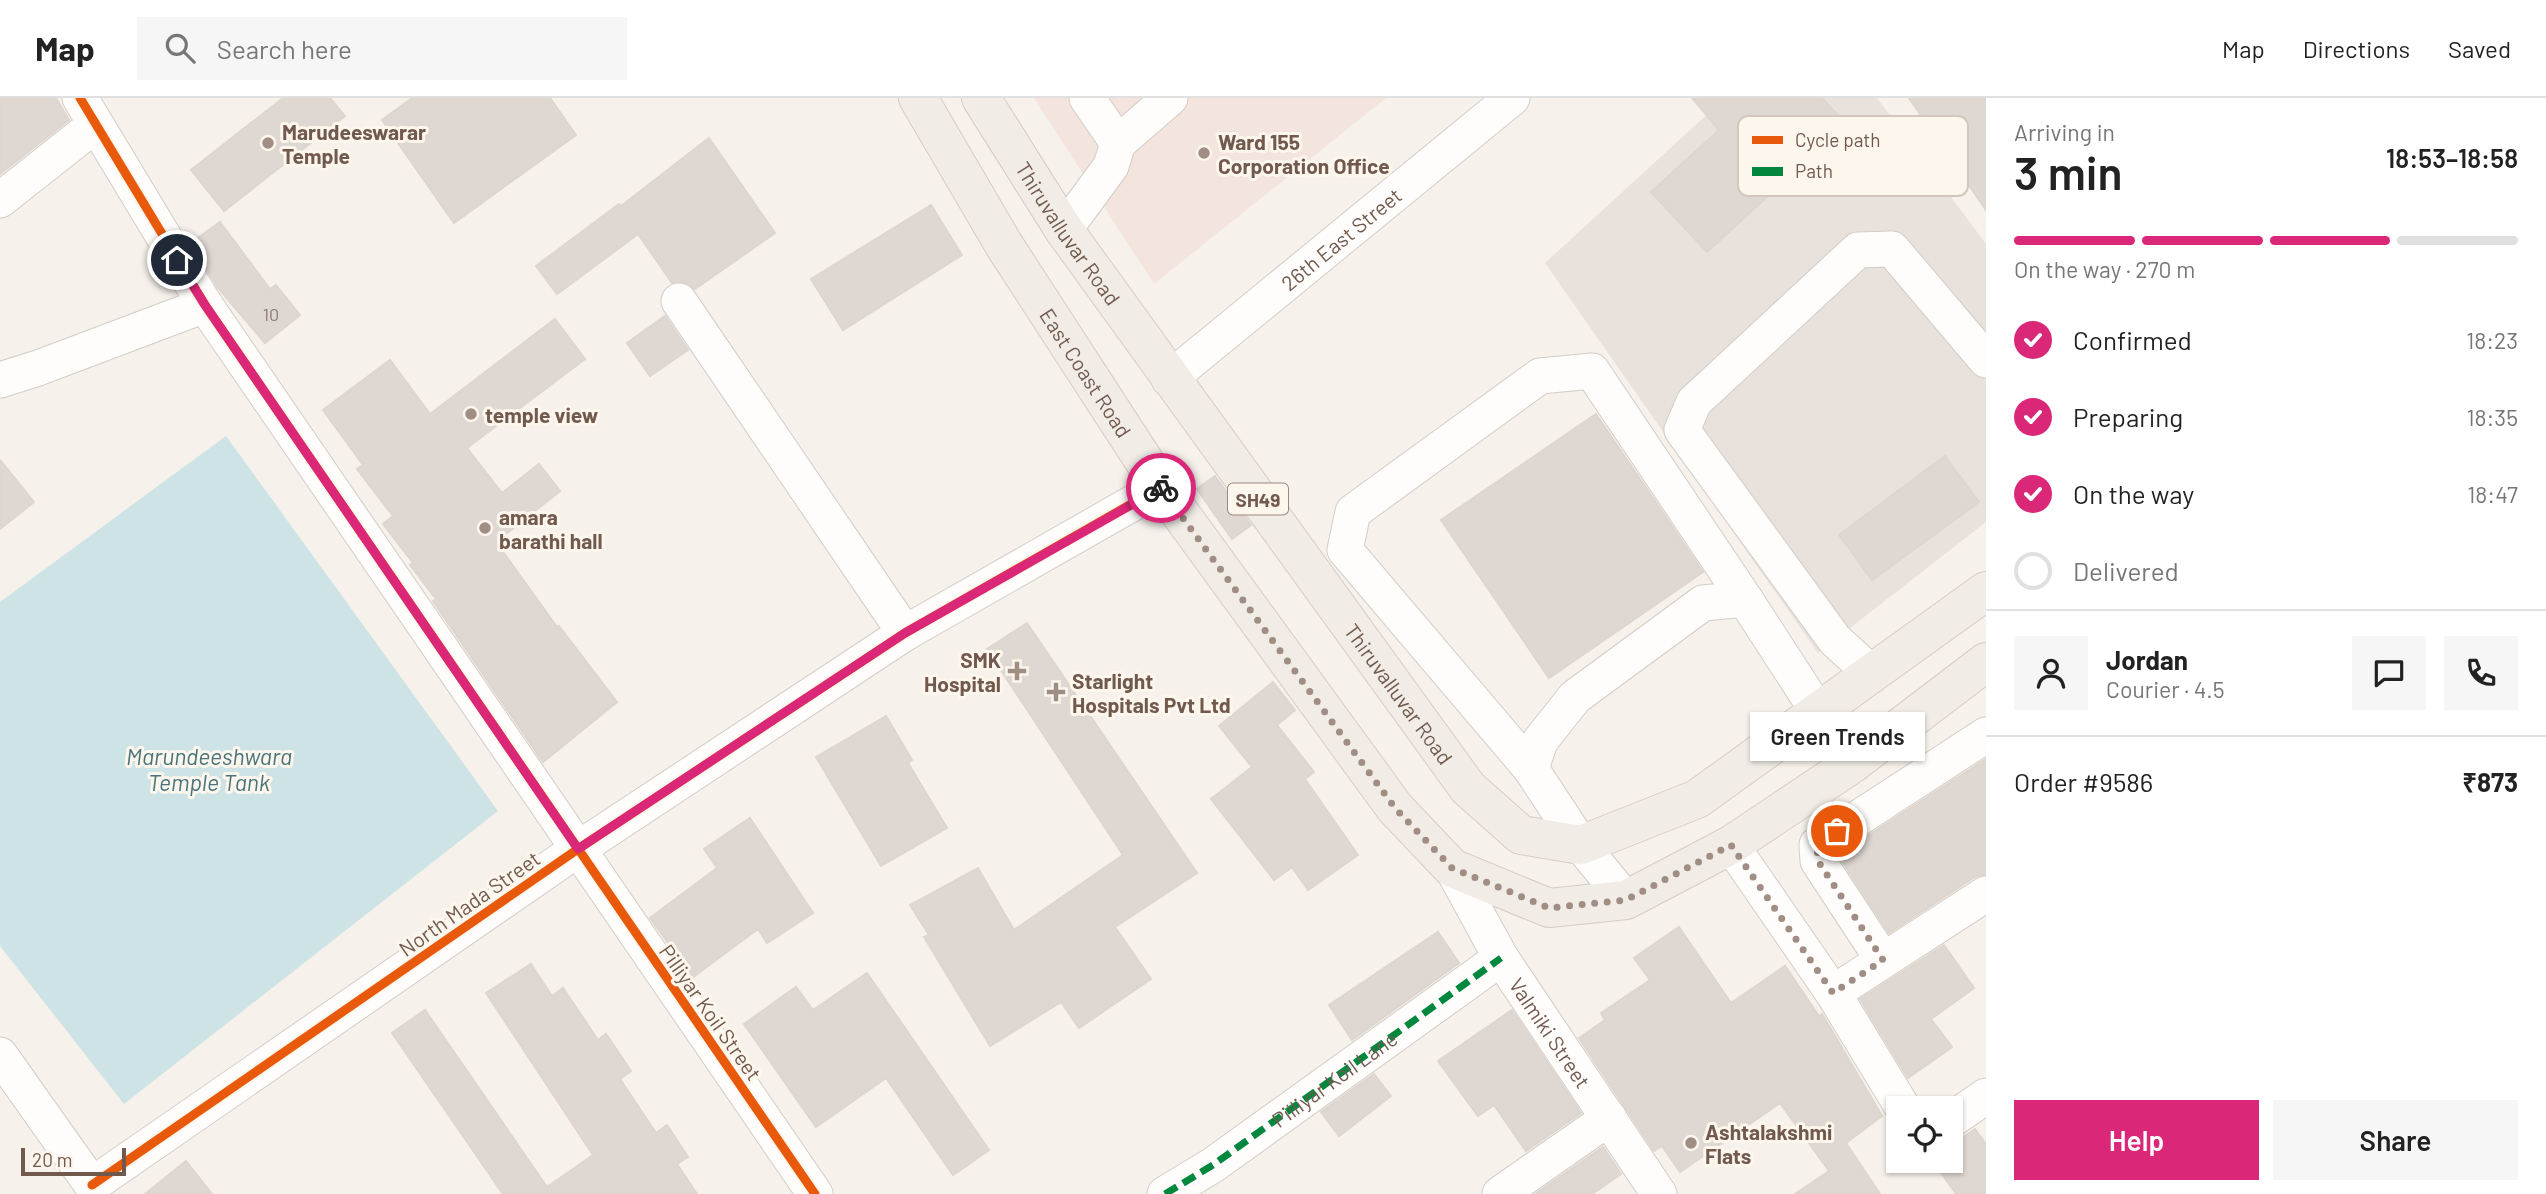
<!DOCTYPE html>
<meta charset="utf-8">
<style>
body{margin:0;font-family:Barlow,sans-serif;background:#f6f6f6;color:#222;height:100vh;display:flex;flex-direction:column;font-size:26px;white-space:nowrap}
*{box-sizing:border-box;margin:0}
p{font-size:23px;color:#767676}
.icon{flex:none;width:38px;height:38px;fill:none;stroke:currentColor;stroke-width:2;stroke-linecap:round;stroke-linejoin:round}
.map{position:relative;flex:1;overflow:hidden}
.sheet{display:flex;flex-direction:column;background:#fff;width:560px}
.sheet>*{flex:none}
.fabs{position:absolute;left:1886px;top:998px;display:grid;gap:14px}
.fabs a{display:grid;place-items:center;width:77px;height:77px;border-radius:0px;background:#fff;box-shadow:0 2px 5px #0004;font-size:35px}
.scale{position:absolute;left:21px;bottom:18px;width:105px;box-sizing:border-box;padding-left:7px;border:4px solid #71594e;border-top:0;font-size:19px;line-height:24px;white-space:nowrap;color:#71594e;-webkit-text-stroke:5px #fdf6ed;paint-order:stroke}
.pin{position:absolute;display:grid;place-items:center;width:60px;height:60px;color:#fff;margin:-30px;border:4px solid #fff;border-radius:50%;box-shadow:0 2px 7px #0007}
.courier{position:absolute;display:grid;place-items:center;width:70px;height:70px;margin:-35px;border:5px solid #db2777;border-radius:50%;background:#fff;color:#222;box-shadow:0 2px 9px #0007}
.bubble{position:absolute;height:49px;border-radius:0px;background:#fff;box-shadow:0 2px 5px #0004;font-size:23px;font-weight:600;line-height:49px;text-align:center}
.summary em{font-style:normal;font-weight:600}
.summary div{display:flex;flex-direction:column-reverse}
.summary{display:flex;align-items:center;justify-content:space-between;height:119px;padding:0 28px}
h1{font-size:46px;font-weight:600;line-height:52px}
.bar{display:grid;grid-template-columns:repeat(4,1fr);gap:10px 7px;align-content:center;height:84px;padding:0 28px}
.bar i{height:9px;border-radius:5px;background:#e0e0e0}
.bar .current{background:#db2777}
.bar p{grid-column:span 4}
.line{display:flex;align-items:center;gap:18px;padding:0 28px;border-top:2px solid #e0e0e0}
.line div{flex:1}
.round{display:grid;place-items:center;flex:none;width:74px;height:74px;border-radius:0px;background:#f6f6f6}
ol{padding:0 28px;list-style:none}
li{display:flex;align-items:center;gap:21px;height:77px}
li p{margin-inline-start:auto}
li .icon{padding:7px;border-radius:50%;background:#db2777;color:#fff;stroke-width:4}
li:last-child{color:#767676}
li i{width:38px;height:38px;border:4px solid #e0e0e0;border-radius:50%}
.action{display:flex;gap:14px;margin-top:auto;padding:14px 28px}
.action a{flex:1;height:80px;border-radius:0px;background:#db2777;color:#fff;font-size:28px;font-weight:600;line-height:80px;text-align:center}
.action a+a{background:#f6f6f6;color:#222}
header{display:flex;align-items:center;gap:42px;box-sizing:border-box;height:98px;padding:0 35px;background:#fff;border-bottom:2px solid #e0e0e0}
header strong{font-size:33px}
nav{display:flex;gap:38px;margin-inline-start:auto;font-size:24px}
.search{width:490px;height:63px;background:#f6f6f6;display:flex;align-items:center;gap:18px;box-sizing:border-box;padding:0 24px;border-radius:0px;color:#767676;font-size:26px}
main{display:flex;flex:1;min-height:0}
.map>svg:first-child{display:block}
.commercial{fill:#f3e4dd}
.industrial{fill:#e8e1dc}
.water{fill:#cee3e5}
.building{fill:#dfd7d1;stroke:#ded5ce;stroke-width:2}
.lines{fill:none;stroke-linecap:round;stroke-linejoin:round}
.minor-casing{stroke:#d3cdc6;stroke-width:37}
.major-casing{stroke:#d4ccc7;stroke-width:40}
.minor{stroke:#fefdfc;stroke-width:35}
.major{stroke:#f1ede6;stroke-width:38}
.quiet{stroke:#00873e;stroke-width:7;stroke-dasharray:14 7;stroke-linecap:butt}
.cycleway-casing{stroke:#fdf6ed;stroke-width:13}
.cycleway{stroke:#e8590c;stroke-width:9}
.done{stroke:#a08e85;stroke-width:7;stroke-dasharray:0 12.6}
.route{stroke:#db2777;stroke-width:9}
.poi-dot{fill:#a08e85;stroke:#fdf6ed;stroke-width:2.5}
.labels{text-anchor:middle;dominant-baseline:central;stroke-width:6;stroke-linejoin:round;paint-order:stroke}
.number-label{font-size:18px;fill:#8f7b72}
.shield{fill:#fdf6ed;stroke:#9b887e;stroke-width:2}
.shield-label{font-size:19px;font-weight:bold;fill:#71594e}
.poi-label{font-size:21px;font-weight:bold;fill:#71594e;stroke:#fdf6ed;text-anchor:start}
.street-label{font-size:21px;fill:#71594e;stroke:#fdf6ed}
.water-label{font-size:23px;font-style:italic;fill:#47747b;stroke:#fdf6ed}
.key{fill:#fdf6ed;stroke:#d3c7bd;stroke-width:2}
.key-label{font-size:19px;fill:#71594e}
</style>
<header>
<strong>Map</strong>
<div class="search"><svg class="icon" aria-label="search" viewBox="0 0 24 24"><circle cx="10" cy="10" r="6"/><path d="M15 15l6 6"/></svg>Search here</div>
<nav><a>Map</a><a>Directions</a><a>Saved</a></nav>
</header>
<main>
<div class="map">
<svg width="1986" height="1096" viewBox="0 0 1986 1096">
<rect width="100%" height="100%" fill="#f6f1eb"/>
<path class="commercial" d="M 1034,0 L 1386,0 L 1154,186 Z"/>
<path class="industrial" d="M 1725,0 L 1877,0 L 1986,146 L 1986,424 L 1818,555 L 1545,165 Z"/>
<path class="water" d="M 226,338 L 498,713 L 124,1006 L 0,848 L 0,504 Z"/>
<path class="building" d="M 0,0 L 56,0 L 69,22 L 0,76 Z
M 283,0 L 330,0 L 345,18 L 224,113 L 191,72 Z
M 412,0 L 550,0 L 576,37 L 454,125 L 382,22 Z
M 1692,0 L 1822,0 L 1846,26 L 1707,154 L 1651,94 L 1719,32 Z
M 1909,0 L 1986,0 L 1986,112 Z
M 709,40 L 775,135 L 695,191 L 687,185 L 672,185 L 638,136 L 557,196 L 536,168 L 619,106 L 621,108 Z
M 931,107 L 962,157 L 843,232 L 811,181 Z
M 220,124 L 270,191 L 276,187 L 300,217 L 265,245 L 218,190 L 191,145 Z
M 665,218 L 688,252 L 650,278 L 627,245 Z
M 555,221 L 585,261 L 467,350 L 502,395 L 539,366 L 560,393 L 496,444 L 557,529 L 559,528 L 617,604 L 543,664 L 433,503 L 436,501 L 410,467 L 413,465 L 383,426 L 393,418 L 357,371 L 363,367 L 323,312 L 390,262 L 430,316 Z
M 1596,316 L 1703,474 L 1549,580 L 1441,422 Z
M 1945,358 L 1979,404 L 1872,482 L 1839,437 Z
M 0,362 L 34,404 L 0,431 Z
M 1215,378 L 1251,427 L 1232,441 L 1197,391 Z
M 1027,525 L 1197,775 L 1115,829 L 1151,881 L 1079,930 L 1061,904 L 990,948 L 924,839 L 929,837 L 910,807 L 978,770 L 1014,832 L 1123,757 L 987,551 Z
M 1273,584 L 1295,612 L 1277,627 L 1314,674 L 1305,681 L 1358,757 L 1308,792 L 1292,769 L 1274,782 L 1211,701 L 1252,669 L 1219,628 Z
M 886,618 L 912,662 L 908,665 L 947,730 L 881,768 L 816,659 Z
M 1986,661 L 1986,776 L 1975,779 L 1889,835 L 1838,757 Z
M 750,720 L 813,815 L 767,845 L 758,831 L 693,879 L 650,820 L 717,770 L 704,751 Z
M 1679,829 L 1731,905 L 1785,868 L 1819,918 L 1822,916 L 1882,1018 L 1846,1045 L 1880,1096 L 1795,1096 L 1829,1073 L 1780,1005 L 1680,1074 L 1662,1048 L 1654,1053 L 1579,940 L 1605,922 L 1601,915 L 1650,882 L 1634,860 Z
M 1438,834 L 1459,865 L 1352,942 L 1329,907 Z
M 1944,847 L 1974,890 L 1931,921 L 1952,949 L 1908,980 L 1860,901 Z
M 531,866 L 552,898 L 563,890 L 598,942 L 606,936 L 631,973 L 620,981 L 656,1035 L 667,1027 L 688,1059 L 677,1066 L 697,1096 L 503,1096 L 392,935 L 425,912 L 547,1089 L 593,1057 L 486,895 Z
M 867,875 L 989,1052 L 953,1077 L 886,980 L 816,1029 L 744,926 L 796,889 L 813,912 Z
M 1512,912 L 1581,1015 L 1526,1053 L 1494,1007 L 1478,1018 L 1438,963 Z
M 1374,976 L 1391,998 L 1339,1038 L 1321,1014 Z
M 1975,1031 L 1986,1046 L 1986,1096 L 1956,1096 L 1932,1062 L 1951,1062 L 1951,1048 Z
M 1603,1049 L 1621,1076 L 1592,1096 L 1535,1096 Z
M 186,1063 L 212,1096 L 145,1096 Z"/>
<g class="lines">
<defs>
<g id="minor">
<path d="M 80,0 L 205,207 L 815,1096"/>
<path d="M 1087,0 L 1118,45"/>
<path d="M 0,102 L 95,27"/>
<path d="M 1064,132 L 1111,68 L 1118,45 L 1170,0"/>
<path d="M 679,203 L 905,535"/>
<path id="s1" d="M 1169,281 L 1512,0"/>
<path d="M 0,282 L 38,270 L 205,207"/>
<path d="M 1871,575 L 1835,542 L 1682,332 L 1694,304 L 1858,152 L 1892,151 L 1986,262"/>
<path d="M 1531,671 L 1345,452 L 1353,414 L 1540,278 L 1592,273 L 1745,501"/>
<path d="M 1731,747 L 1833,895 L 1903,1010"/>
<path id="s2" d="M 1452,770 L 1501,860 L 1659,1096"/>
<path d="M 1626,802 L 1581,747 L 1531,671 L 1540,643 L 1575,599 L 1703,505 L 1745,501 L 1852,666"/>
<path d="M 1883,862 L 1818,763 L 1817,747 L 1986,637"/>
<path d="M 1833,895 L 1986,796"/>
<path d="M 0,957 L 92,1087"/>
<path d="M 1951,1022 L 1986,998"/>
<path d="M 92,1087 L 578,751 L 905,535 L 1161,389"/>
<path id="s3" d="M 1165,1096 L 1213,1067 L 1501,860"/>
<path d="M 1500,1096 L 1609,1020"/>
</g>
<g id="major">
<path id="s4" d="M 918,0 L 1004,147 L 1161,389 L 1395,710 L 1452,770 L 1549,810 L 1626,802 L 1731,747 L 1852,666 L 1986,564"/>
<path id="s5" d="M 981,0 L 1064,132 L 1468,690 L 1521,737 L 1581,747 L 1697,701 L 1986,493"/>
</g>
</defs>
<use href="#minor" class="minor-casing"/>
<use href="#major" class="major-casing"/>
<use href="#minor" class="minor"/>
<use href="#major" class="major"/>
<path class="quiet" d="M 1165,1096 L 1213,1067 L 1501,860"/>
<defs>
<path id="cycleway" d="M 80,0 L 205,207 L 815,1096
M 92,1087 L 578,751 L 905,535 L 1161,389"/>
</defs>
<use href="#cycleway" class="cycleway-casing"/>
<use href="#cycleway" class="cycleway"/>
</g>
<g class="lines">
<path class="done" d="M 1161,390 L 1395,710 L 1452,770 L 1549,810 L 1626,802 L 1731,747 L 1833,895 L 1883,862 L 1818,763 L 1817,747 L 1837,733"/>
<path class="route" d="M 177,162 L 205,207 L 578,751 L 905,535 L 1161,390"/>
</g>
<g class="poi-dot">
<circle cx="268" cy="45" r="7"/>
<circle cx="1204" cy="55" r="7"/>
<circle cx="471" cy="316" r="7"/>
<circle cx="485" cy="430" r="7"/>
<path d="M1013.5 562.5h7v7h7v7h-7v7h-7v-7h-7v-7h7z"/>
<path d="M1052.5 583.5h7v7h7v7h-7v7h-7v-7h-7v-7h7z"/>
<circle cx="1691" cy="1045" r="7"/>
</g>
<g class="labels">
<g class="number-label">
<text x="271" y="216">10</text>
</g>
<rect class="shield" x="1228" y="385.5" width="60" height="31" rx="5"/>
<g class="shield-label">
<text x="1258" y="401">SH49</text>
</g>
<g class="poi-label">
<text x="282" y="33">Marudeeswarar<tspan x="282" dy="24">Temple</tspan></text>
<text x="1218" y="43">Ward 155<tspan x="1218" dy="24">Corporation Office</tspan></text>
<text x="485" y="316">temple view</text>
<text x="499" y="418">amara<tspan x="499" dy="24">barathi hall</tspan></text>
<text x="1001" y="561" text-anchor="end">SMK<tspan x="1001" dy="24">Hospital</tspan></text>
<text x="1072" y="582">Starlight<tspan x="1072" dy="24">Hospitals Pvt Ltd</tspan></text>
<text x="1705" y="1033">Ashtalakshmi<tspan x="1705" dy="24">Flats</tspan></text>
</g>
<g class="street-label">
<text stroke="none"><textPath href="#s5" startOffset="161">Thiruvalluvar Road</textPath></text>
<text stroke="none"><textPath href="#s1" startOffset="222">26th East Street</textPath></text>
<text stroke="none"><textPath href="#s4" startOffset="322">East Coast Road</textPath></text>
<text stroke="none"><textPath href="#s5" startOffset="728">Thiruvalluvar Road</textPath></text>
<text transform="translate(469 805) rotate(-35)">North Mada Street</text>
<text transform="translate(711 914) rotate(55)">Pilliyar Koil Street</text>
<text stroke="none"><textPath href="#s2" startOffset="192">Valmiki Street</textPath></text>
<text stroke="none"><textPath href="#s3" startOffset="205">Pilliyar Koil Lane</textPath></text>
</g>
<g class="water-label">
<text x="209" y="658">Marundeeshwara<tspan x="209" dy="26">Temple Tank</tspan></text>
</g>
</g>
<rect x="1738" y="18" width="230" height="80" rx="10" class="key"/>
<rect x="1752" y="38" width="31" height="8" fill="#e8590c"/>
<rect x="1752" y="69" width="31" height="9" fill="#00873e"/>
<g class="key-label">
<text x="1795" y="49">Cycle path</text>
<text x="1795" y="80">Path</text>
</g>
</svg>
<div class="fabs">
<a><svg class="icon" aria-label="locate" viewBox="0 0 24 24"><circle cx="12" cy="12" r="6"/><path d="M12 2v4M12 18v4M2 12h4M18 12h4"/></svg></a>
</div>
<div class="scale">20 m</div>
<div class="pin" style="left:1837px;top:733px;background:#ea580c"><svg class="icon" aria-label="bag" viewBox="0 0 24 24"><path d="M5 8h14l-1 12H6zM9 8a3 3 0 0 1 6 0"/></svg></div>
<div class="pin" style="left:177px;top:162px;background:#1f2937"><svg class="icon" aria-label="home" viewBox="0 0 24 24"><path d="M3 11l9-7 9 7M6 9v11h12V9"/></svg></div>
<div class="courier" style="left:1161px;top:390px"><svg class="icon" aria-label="bike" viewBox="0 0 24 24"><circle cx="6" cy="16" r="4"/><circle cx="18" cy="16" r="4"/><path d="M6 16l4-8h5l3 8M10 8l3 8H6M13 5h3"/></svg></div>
<div class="bubble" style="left:1750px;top:614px;width:175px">Green Trends</div>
</div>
<section class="sheet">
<div class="summary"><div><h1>3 min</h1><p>Arriving in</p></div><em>18:53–18:58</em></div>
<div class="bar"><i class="current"></i><i class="current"></i><i class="current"></i><i></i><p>On the way · 270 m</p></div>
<ol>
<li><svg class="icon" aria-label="check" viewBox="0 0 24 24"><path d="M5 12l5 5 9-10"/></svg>Confirmed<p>18:23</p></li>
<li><svg class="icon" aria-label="check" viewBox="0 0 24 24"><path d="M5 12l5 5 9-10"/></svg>Preparing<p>18:35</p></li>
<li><svg class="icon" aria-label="check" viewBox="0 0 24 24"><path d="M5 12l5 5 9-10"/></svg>On the way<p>18:47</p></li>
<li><i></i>Delivered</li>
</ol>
<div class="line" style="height:126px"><a class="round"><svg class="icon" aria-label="person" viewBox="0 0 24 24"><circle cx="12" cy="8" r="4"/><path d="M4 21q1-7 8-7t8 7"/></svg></a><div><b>Jordan</b><p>Courier · 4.5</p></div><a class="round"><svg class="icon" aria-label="chat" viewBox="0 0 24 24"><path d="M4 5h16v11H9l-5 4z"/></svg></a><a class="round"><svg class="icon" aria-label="phone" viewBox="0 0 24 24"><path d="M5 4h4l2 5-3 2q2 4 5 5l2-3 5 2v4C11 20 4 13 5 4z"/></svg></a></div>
<div class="line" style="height:91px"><div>Order #9586</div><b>₹873</b></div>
<div class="action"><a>Help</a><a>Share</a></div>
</section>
</main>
